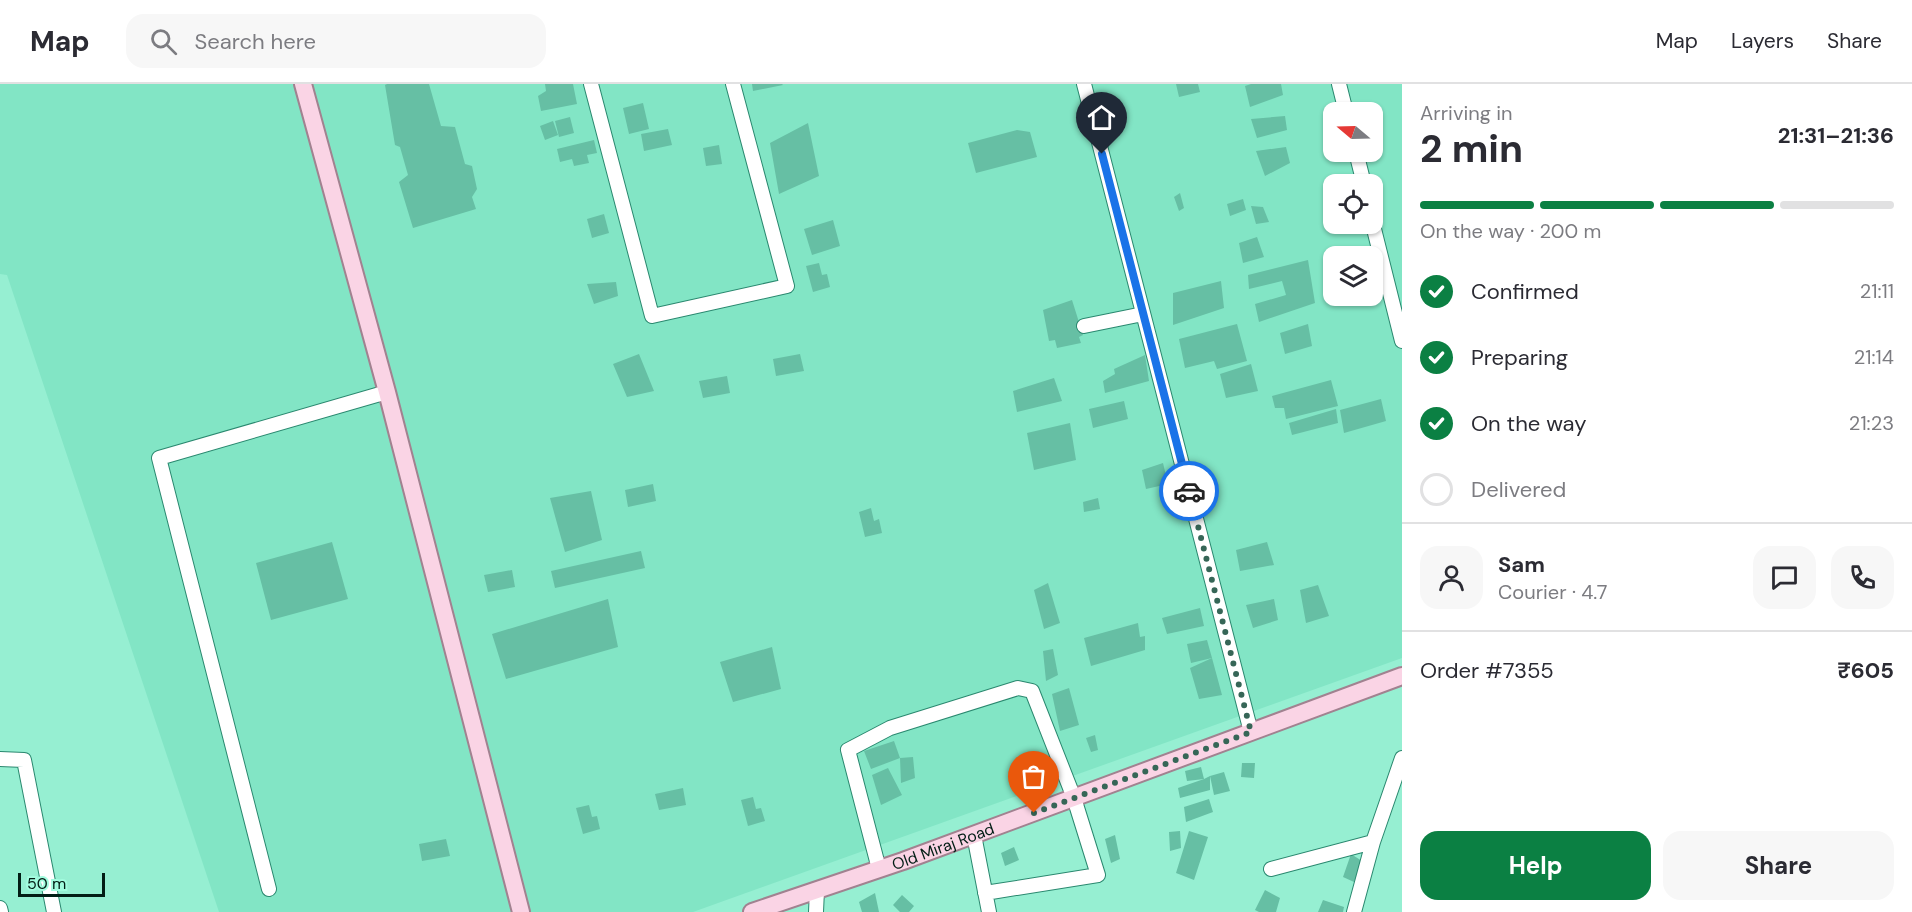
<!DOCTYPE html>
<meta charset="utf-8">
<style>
body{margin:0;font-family:"DM Sans",sans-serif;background:#f7f7f7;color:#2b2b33;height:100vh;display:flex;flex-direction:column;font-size:22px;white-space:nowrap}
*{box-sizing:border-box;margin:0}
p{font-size:20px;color:#7c7c81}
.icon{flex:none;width:33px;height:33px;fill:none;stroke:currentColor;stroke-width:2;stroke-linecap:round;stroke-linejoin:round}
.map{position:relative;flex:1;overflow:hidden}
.details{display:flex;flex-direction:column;background:#fff;width:510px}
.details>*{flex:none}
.needle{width:39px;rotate:289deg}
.fabs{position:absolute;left:1323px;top:18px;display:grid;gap:12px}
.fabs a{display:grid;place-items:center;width:60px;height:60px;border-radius:12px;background:#fff;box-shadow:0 2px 4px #0004;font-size:30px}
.scale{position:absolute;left:18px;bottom:15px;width:87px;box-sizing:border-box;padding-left:6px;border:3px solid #021d15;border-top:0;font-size:16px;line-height:21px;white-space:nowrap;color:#021d15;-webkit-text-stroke:4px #a3fcdf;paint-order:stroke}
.pin{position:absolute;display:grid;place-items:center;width:51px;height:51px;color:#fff;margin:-62px -26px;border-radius:50% 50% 50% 0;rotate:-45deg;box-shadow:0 0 6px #0007}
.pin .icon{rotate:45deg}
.courier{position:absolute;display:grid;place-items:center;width:60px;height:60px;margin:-30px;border:4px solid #1a73e8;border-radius:50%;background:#fff;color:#222;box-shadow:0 2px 8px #0007}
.head em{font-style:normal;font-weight:700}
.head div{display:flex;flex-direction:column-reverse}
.head{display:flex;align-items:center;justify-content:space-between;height:102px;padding:0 18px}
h1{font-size:39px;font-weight:700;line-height:45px}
.bar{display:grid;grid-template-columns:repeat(4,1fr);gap:9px 6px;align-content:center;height:72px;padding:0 18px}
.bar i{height:8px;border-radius:4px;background:#e1e1e2}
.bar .current{background:#0b8043}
.bar p{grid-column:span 4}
.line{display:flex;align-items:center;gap:15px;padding:0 18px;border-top:2px solid #e1e1e2}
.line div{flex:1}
.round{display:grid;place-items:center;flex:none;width:63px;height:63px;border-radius:18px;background:#f7f7f7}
ol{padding:0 18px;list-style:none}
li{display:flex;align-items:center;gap:18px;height:66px}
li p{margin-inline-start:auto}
li .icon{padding:6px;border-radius:50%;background:#0b8043;color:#fff;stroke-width:4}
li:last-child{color:#7c7c81}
li i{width:33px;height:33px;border:3px solid #e1e1e2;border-radius:50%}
.primary-button{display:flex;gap:12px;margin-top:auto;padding:12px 18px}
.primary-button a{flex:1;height:69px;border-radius:18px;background:#0b8043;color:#fff;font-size:24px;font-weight:700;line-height:69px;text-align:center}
.primary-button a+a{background:#f7f7f7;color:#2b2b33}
header{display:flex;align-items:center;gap:36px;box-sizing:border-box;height:84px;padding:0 30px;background:#fff;border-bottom:2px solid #e1e1e2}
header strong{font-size:28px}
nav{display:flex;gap:33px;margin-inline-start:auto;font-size:21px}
.search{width:420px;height:54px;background:#f7f7f7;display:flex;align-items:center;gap:15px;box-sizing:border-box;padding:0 21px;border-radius:18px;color:#7c7c81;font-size:22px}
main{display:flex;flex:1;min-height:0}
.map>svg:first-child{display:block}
.built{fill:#82e5c5;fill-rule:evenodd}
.building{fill:#66bfa4}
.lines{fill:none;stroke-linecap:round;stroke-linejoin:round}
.minor-casing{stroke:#2a886f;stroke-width:16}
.major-casing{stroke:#a18290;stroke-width:20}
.minor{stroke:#fff;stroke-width:14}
.major{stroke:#fad4e5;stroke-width:16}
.done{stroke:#366657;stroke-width:6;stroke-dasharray:0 10.8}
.route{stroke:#1a73e8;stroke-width:8}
.labels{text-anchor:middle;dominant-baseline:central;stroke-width:4.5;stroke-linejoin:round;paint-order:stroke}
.street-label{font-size:16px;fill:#021d15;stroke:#a3fcdf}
</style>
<header>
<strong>Map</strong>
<div class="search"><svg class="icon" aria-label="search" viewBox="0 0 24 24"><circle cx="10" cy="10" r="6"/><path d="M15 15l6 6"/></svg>Search here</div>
<nav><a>Map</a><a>Layers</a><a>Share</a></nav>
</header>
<main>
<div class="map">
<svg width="1402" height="828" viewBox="0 0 1402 828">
<rect width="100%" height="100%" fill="#96efd2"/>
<path class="built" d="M 0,0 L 1402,0 L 1402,574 L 693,828 L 219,828 L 7,191 L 0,190 ZM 1334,28 L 1372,28 L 1372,68 L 1334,68 ZM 1334,100 L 1372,100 L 1372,140 L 1334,140 ZM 1334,172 L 1372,172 L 1372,212 L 1334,212 Z"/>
<path class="building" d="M 387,0 L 429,0 L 441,42 L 455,43 L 465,80 L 472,82 L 477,105 L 472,113 L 476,125 L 413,144 L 399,98 L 408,91 L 400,63 L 395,61 L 385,1 Z
M 545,0 L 573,0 L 577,20 L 541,27 L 538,12 L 546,7 Z
M 752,0 L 782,0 L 783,1 L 753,7 Z
M 1176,0 L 1198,0 L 1200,8 L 1179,13 Z
M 1251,0 L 1281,0 L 1283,11 L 1250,23 L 1245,2 Z
M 643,19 L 649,45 L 629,50 L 623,24 Z
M 1285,32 L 1287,46 L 1257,54 L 1251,35 Z
M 570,33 L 574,49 L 559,53 L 555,37 Z
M 553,37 L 558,51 L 545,56 L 540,42 Z
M 808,39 L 819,92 L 779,110 L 770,59 Z
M 668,45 L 672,61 L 644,67 L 641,50 Z
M 1017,46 L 1030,48 L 1037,73 L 976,89 L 968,59 Z
M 594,56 L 597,69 L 587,71 L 589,79 L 574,82 L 572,75 L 560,78 L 557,65 Z
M 719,61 L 722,80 L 706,82 L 703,64 Z
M 1286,63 L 1290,79 L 1265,92 L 1256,67 Z
M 1180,109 L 1184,124 L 1179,127 L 1174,113 Z
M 1243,115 L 1246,126 L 1230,132 L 1227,120 Z
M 1251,122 L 1263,123 L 1269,138 L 1256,140 Z
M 604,130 L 609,149 L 592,154 L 587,135 Z
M 833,136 L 840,162 L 812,171 L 804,145 Z
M 1257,153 L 1264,173 L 1243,179 L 1239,159 Z
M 1308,176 L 1315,219 L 1259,238 L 1255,220 L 1286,211 L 1282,197 L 1249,205 L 1248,191 Z
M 819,179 L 822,191 L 827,190 L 830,203 L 813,208 L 806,182 Z
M 1221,197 L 1224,224 L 1173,241 L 1173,209 Z
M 616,198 L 618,212 L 594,220 L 587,200 Z
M 1072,216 L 1083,251 L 1079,253 L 1081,259 L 1057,264 L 1055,256 L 1049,257 L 1043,226 Z
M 1237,240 L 1247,277 L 1217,285 L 1214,277 L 1185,284 L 1179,255 Z
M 1308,240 L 1312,262 L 1285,270 L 1280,249 Z
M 639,270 L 654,307 L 627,313 L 613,280 Z
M 800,270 L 804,287 L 776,292 L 773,275 Z
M 1145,271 L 1149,297 L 1105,309 L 1103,297 L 1115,290 L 1114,285 Z
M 1251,280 L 1258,307 L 1226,314 L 1220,290 Z
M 727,292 L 730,309 L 703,314 L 699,297 Z
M 1054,294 L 1062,317 L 1017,328 L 1013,307 Z
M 1331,296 L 1338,322 L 1286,335 L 1284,324 L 1275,324 L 1272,312 Z
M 1381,315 L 1386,337 L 1344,349 L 1340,326 Z
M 1124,317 L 1128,335 L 1093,344 L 1089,325 Z
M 1336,325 L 1338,339 L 1292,351 L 1289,339 Z
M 1070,339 L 1076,376 L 1034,386 L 1027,349 Z
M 1163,379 L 1168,400 L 1146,405 L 1142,386 Z
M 653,400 L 656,417 L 628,423 L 625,406 Z
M 591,407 L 602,456 L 565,468 L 550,414 Z
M 1098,414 L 1100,425 L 1084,428 L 1083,418 Z
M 871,424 L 874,437 L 879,435 L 882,449 L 865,453 L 859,428 Z
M 332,458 L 348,515 L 271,536 L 256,479 Z
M 1267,458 L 1274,481 L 1240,487 L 1236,466 Z
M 641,467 L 645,484 L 555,504 L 551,487 Z
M 512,486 L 515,503 L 488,508 L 484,491 Z
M 1048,499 L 1060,539 L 1044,545 L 1034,506 Z
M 1318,501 L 1329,532 L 1306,539 L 1300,506 Z
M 608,515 L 618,563 L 506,595 L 492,550 Z
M 1274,515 L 1278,536 L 1253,544 L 1246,521 Z
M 1200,524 L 1204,542 L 1167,550 L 1162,534 Z
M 1138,539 L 1140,553 L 1145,552 L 1145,566 L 1091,582 L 1084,554 Z
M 1207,556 L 1212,574 L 1191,579 L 1187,560 Z
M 772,563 L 781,605 L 733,618 L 720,578 Z
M 1053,565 L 1058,591 L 1046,597 L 1043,567 Z
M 1212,574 L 1222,611 L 1199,615 L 1190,584 Z
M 1069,604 L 1079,641 L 1060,647 L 1052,610 Z
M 1095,651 L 1098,666 L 1091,668 L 1086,654 Z
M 894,657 L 900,674 L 913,673 L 915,694 L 901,699 L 900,674 L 871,685 L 864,667 Z
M 1242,679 L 1255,679 L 1254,694 L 1241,693 Z
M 1201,683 L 1204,695 L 1210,692 L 1210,706 L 1180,714 L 1178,704 L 1204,695 L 1187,697 L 1185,687 Z
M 888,684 L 902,711 L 881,721 L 872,691 Z
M 1224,688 L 1230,707 L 1214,711 L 1210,692 Z
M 683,704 L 686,721 L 659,726 L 655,710 Z
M 753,713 L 756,725 L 761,724 L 765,737 L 748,742 L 741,716 Z
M 1209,715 L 1213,728 L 1186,738 L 1184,723 Z
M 589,721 L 592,733 L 597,732 L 600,745 L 583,750 L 576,724 Z
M 1180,747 L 1181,764 L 1170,767 L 1169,748 Z
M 1189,747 L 1208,753 L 1194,796 L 1176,789 Z
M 1115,751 L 1120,775 L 1111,779 L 1105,755 Z
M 446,755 L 450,772 L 422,777 L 419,760 Z
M 1014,763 L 1019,776 L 1005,782 L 1001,769 Z
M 1351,770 L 1362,777 L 1354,798 L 1343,793 Z
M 1265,806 L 1280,814 L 1276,828 L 1259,828 L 1255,826 Z
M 875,809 L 879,828 L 862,828 L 859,818 Z
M 902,811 L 914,822 L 909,828 L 900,828 L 893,821 Z
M 1323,816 L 1344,823 L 1343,828 L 1318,828 Z"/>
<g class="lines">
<defs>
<path id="minor" d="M 591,0 L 652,232 L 787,202 L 733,0
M 1084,0 L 1251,648
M 1339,0 L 1346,28
M 1356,68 L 1364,100
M 1372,137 L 1402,257
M 1084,242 L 1143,230
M 0,675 L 24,676 L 54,828
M 974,751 L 989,828
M 879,785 L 848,666 L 890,644 L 1018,604 L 1032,607 L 1074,714 L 1098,791 L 985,809
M 1271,785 L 1373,758
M 269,805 L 159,374 L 387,308
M 0,824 L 1,828
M 816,828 L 817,806
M 1354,828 L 1373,758 L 1402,674"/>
<g id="major">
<path d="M 303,0 L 387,308 L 521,828"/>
<path id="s1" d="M 752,828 L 903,777 L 1402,592"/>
</g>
</defs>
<use href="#minor" class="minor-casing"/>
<use href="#major" class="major-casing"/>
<use href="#minor" class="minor"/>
<use href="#major" class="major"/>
</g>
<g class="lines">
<path class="done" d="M 1034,729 L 1251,648 L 1189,407"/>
<path class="route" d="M 1102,70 L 1189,407"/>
</g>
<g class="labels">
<g class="street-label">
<text stroke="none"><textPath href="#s1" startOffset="202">Old Miraj Road</textPath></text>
</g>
</g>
</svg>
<div class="fabs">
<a><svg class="needle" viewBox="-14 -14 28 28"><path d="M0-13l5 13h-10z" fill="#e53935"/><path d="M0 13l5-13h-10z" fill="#7c7c81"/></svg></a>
<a><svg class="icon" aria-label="locate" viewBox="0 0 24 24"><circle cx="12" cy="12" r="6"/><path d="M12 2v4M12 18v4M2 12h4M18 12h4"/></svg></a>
<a><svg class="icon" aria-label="layers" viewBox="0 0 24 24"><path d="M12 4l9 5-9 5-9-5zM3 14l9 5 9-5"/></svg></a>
</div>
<div class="scale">50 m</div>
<div class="pin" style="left:1034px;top:729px;background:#ea580c"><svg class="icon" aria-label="bag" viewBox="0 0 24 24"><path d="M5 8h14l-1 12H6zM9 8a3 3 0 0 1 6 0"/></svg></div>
<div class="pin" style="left:1102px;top:70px;background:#1f2937"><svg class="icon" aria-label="home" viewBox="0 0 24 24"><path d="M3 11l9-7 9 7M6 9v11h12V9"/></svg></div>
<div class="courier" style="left:1189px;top:407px"><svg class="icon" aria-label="car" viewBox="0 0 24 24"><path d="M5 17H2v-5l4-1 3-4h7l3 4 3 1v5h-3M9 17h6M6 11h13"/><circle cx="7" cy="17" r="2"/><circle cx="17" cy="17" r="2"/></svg></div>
</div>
<section class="details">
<div class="head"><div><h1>2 min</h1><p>Arriving in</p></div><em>21:31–21:36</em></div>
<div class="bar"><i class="current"></i><i class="current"></i><i class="current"></i><i></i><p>On the way · 200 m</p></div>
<ol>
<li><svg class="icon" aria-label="check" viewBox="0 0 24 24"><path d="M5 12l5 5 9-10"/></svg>Confirmed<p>21:11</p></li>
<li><svg class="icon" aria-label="check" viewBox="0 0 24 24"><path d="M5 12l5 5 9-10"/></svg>Preparing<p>21:14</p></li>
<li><svg class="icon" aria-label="check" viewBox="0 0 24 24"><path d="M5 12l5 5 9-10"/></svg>On the way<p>21:23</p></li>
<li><i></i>Delivered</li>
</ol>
<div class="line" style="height:108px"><a class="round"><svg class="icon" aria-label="person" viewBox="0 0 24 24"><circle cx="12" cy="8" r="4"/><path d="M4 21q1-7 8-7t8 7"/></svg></a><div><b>Sam</b><p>Courier · 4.7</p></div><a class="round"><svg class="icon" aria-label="chat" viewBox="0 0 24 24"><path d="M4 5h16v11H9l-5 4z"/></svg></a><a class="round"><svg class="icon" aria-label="phone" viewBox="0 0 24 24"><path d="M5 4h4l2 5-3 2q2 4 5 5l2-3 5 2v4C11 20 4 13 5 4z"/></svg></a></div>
<div class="line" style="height:78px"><div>Order #7355</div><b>₹605</b></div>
<div class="primary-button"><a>Help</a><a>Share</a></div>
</section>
</main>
